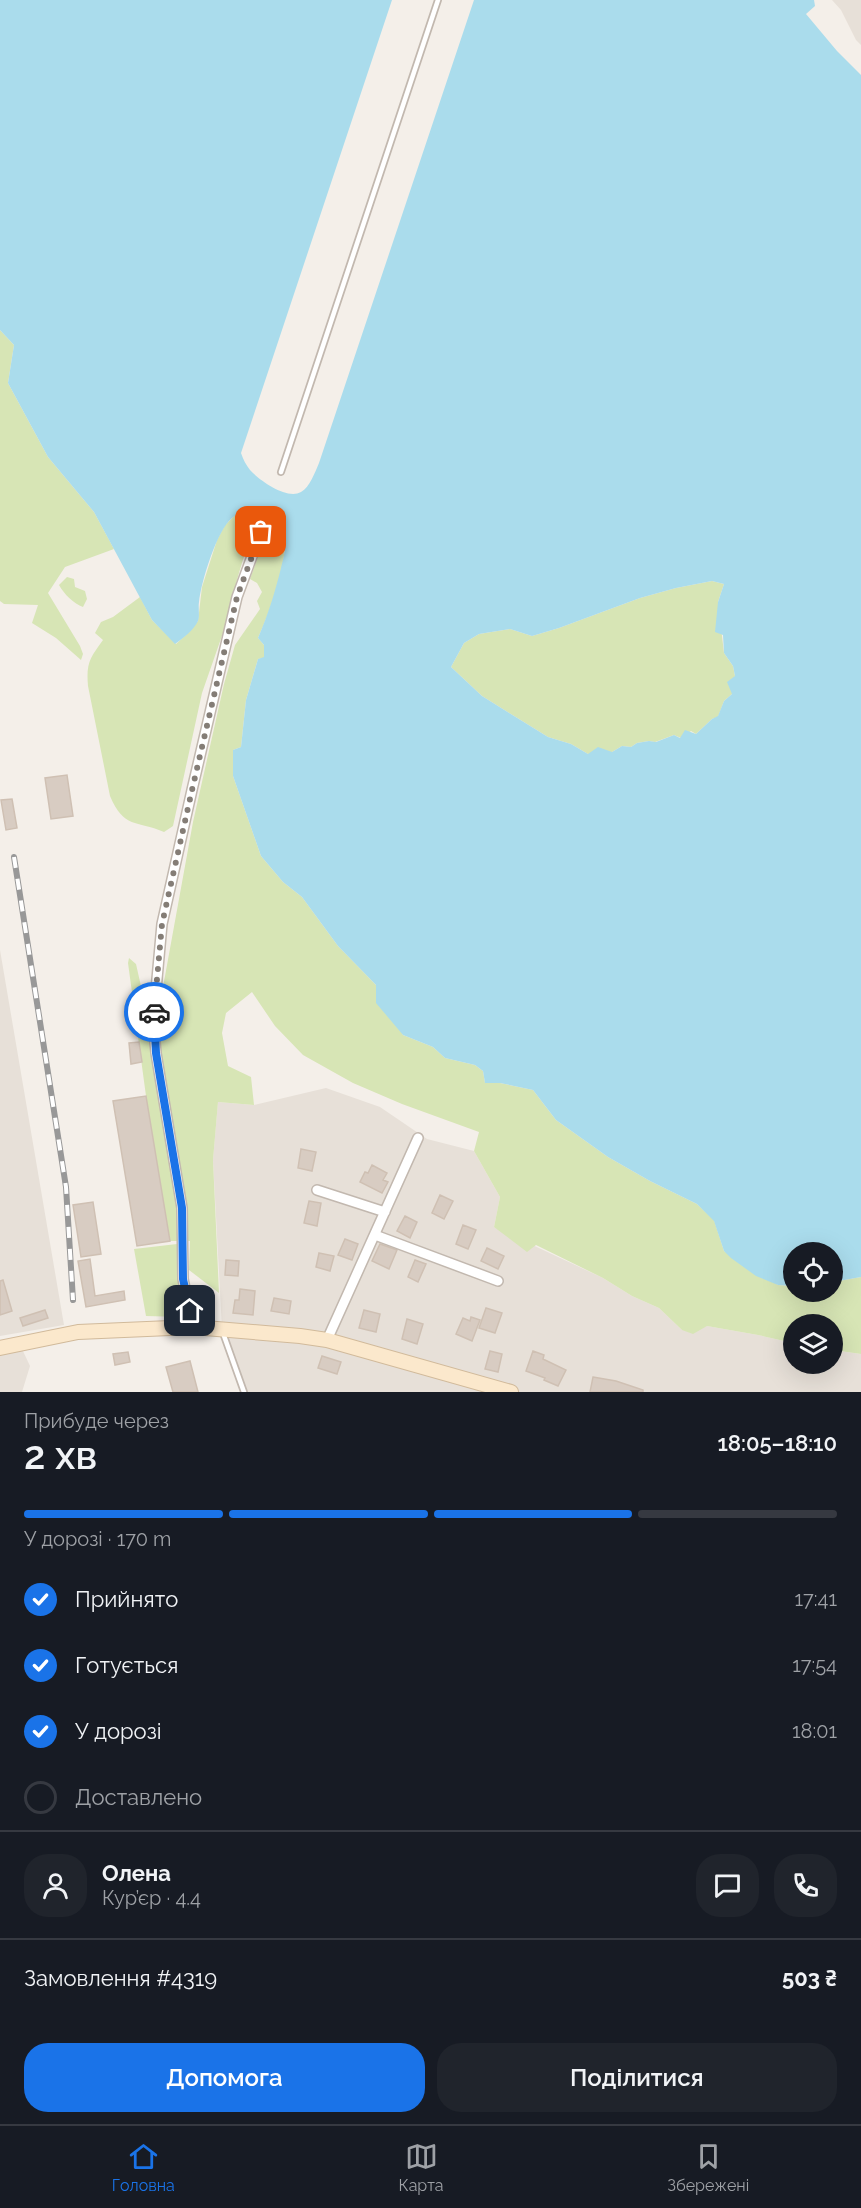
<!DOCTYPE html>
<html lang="uk">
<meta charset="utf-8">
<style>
body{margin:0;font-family:Raleway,sans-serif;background:#20242c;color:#f1f3f6;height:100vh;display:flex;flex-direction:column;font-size:22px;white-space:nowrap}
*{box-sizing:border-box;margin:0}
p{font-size:20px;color:#9ea1a6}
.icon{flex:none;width:33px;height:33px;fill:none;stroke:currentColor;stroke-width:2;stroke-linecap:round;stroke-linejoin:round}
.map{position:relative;height:1392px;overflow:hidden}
.details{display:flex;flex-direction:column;background:#171b24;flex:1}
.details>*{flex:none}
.tools{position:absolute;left:783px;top:1242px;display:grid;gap:12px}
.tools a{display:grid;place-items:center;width:60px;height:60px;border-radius:50%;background:#171b24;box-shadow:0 6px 24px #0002;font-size:30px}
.pin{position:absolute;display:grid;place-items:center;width:51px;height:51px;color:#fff;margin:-26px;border-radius:12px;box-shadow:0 3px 9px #0006}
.courier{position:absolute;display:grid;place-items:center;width:60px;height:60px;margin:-30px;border:4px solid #1a73e8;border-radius:50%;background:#fff;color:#222;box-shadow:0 2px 8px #0007}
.summary em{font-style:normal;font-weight:600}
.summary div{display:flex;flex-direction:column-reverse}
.summary{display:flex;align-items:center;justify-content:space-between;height:102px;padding:0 24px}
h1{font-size:39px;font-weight:600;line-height:45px}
.bar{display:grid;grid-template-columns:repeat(4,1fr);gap:9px 6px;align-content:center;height:72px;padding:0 24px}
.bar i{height:8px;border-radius:4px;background:#363941}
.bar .selected{background:#1a73e8}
.bar p{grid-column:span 4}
.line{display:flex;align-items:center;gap:15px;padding:0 24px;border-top:2px solid #363941}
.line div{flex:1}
.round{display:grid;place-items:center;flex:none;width:63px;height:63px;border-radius:24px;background:#20242c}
ol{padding:0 24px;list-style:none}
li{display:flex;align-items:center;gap:18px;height:66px}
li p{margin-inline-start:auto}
li .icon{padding:6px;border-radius:50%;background:#1a73e8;color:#fff;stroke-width:4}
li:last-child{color:#9ea1a6}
li i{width:33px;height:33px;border:3px solid #363941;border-radius:50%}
.cta{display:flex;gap:12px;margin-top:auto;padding:12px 24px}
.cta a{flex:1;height:69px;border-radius:24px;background:#1a73e8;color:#fff;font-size:24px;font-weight:600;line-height:69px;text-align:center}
.cta a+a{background:#20242c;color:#f1f3f6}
.tabs{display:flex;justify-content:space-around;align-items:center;height:84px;border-top:2px solid #363941;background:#171b24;font-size:16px;color:#9ea1a6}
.tabs a{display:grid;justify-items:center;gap:3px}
.tabs .selected{color:#1a73e8}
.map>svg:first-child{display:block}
.residential{fill:#e7e0d8}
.green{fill:#d7e5b5}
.water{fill:#aadcec;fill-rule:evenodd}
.building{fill:#d8ccc2;stroke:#cfc0b3;stroke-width:1.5}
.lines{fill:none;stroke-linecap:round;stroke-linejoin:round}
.lane-casing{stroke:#c2b8af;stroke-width:8}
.street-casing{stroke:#c2b8af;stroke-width:12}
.secondary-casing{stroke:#d1ba9b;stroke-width:16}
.lane{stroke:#fff;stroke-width:4.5}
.street{stroke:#fff;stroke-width:9}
.secondary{stroke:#fbe8cc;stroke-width:14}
.rail-casing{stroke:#989898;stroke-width:6}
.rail{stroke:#fff;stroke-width:4;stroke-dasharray:11;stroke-linecap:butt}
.done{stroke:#847d76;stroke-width:6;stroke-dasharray:0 10.8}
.route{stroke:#1a73e8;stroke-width:8}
</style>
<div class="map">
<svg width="861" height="1392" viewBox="0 0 861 1392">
<rect width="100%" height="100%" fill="#f4efe9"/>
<path class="residential" d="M 832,0 L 861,0 L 861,45 L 856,40 L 841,10 Z
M 0,950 L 64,1325 L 0,1336 Z
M 326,1088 L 380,1107 L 427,1139 L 474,1151 L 500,1197 L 494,1227 L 603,1278 L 632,1296 L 659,1308 L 682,1330 L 707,1326 L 758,1335 L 793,1343 L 794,1364 L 832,1364 L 833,1350 L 861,1354 L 861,1392 L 244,1392 L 222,1329 L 213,1160 L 218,1102 L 254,1105 Z
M 22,1349 L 30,1366 L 22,1392 L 0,1392 L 0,1353 Z"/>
<path class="green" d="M 0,330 L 14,345 L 8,383 L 48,457 L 94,512 L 114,549 L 65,567 L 48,593 L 80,646 L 83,654 L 81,660 L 56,638 L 32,623 L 38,605 L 4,604 L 0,601 Z
M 245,512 L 256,514 C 250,545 235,575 232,607 L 202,693 L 173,826 L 164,832 C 136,820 124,829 110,796 L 88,686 C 86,663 90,658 103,640 L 95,633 L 101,622 L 113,617 L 140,597 L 152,620 L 176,644 L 189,632 L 198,621 L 202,587 L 217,540 L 225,525 L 234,516 Z
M 272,518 C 274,520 280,524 282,527 C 294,548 268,617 258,638 L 264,645 L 264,658 L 258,659 L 246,700 L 241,747 L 233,750 L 233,776 L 261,856 L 283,882 L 302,897 L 338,946 L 376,985 L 403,1035 L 433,1047 L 445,1058 L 475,1065 L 483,1071 L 485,1083 L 500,1083 L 533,1090 L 556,1120 L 608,1157 L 650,1181 L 697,1204 L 714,1220 L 724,1251 L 778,1285 L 793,1286 L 794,1292 L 832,1292 L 833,1282 L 861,1277 L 861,1354 L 833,1350 L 832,1324 L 794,1324 L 793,1343 L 758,1335 L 707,1326 L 693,1334 L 682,1330 L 659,1308 L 632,1296 L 603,1278 L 536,1245 L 527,1252 L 494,1227 L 500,1197 L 474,1151 L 479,1132 L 402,1104 L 353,1083 L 303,1055 L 275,1026 L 252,992 L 226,1013 L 222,1033 L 228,1066 L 251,1077 L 254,1105 L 218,1102 L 213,1160 L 219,1293 L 189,1270 L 190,1241 L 170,1241 L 146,1096 L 128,963 L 129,958 L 136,964 L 145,1004 L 150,1008 L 159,1009 L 193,822 L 224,684 L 235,645 L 260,609 L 257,601 L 262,592 L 257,583 L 250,579 Z
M 67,577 L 74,579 L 75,587 L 85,591 L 87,599 L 83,607 C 74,604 64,594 59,585 Z
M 712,581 L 724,584 L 718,602 L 724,653 L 733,666 L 735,676 L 732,694 L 724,701 L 718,717 L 712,719 L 696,734 L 691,731 L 681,738 L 674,735 L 655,742 L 649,741 L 637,743 L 631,747 L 622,746 L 612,752 L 588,754 L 571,744 L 548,737 L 482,696 L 451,667 L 464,643 L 479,634 L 510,629 L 532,636 L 559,628 L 640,598 L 676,588 Z
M 177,1244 L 182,1317 L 146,1316 L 134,1249 Z"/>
<path class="water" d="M 0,0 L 392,0 L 241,453 C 243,459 246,465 250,470 C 260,481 287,500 301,492 C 310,487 315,472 319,463 L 474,0 L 814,0 L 815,6 L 806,14 L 837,51 L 861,75 L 861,1277 L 833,1282 L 832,1252 L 794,1252 L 793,1286 L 778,1285 L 756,1276 L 731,1258 L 724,1251 L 714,1221 L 697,1204 L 650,1181 L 608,1157 L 556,1120 L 533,1090 L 500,1083 L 485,1083 L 483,1071 L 475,1065 L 445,1058 L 433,1047 L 403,1035 L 376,1003 L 376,985 L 338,946 L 302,897 L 283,882 L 261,856 L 233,776 L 233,750 L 241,747 L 246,700 L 258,659 L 264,657 L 264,645 L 258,638 C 268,615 275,592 281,568 C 284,556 289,538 282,527 C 274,514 244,507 232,518 C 217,530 201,582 199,602 C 198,608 200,616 198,621 C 194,630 183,638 175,644 L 152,620 L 94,512 L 48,457 L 8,383 L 14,345 L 0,330 ZM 712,581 L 724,584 L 718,602 L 715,632 L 723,635 L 724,653 L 733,666 L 735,676 L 727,682 L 732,694 L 724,701 L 718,716 L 712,719 L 696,734 L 685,730 L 680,738 L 674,735 L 656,742 L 649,741 L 637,743 L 631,747 L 622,746 L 612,752 L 598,747 L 588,754 L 571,744 L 548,737 L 482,696 L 451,667 L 464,643 L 479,634 L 510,629 L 532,636 L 559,628 L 640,598 L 676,588 Z"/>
<path class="building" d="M 67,775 L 73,816 L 51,819 L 45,778 Z
M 12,799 L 17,828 L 6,830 L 1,800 Z
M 139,1042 L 142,1062 L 131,1064 L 129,1043 Z
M 146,1096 L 170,1241 L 137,1246 L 113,1101 Z
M 301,1149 L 316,1152 L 312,1171 L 298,1168 Z
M 372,1165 L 387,1173 L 383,1180 L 388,1182 L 382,1193 L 360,1182 L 365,1172 L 368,1173 Z
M 440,1195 L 453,1201 L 444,1219 L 432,1213 Z
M 309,1201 L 321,1203 L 317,1226 L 304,1223 Z
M 93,1202 L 101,1254 L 81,1257 L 73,1205 Z
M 405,1216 L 417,1222 L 410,1238 L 397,1231 Z
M 463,1225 L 476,1230 L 468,1249 L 456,1244 Z
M 345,1239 L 358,1244 L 352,1260 L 338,1255 Z
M 380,1244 L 397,1250 L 389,1269 L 372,1261 Z
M 487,1248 L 504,1256 L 498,1269 L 481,1261 Z
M 319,1253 L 334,1256 L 330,1271 L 316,1267 Z
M 90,1259 L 95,1296 L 124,1291 L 125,1300 L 86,1307 L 78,1261 Z
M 226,1260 L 239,1261 L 238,1276 L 225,1275 Z
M 415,1260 L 426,1264 L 418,1282 L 408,1277 Z
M 3,1280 L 12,1311 L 0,1315 L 0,1281 Z
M 240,1289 L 255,1291 L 253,1315 L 233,1313 L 235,1300 L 239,1300 Z
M 274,1298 L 291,1301 L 289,1314 L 271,1311 Z
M 486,1308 L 502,1313 L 495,1333 L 479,1328 Z
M 45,1310 L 48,1318 L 23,1326 L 20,1318 Z
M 364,1310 L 380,1314 L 376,1332 L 359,1328 Z
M 471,1317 L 480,1320 L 472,1341 L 456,1334 L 463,1318 L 470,1321 Z
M 407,1319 L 423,1324 L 417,1344 L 402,1339 Z
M 490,1351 L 502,1354 L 498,1372 L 485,1369 Z
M 533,1351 L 544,1355 L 543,1359 L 566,1370 L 558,1386 L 544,1380 L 545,1378 L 526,1371 Z
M 128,1352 L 130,1362 L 115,1365 L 113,1354 Z
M 322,1356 L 341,1362 L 337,1374 L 318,1368 Z
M 190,1361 L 198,1392 L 173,1392 L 166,1367 Z
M 593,1377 L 616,1381 L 643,1390 L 643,1392 L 590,1392 Z"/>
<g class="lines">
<defs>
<path id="lane" d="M 281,472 L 438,0
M 223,1333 L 244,1392"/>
<path id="street" d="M 317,1190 L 385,1212
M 375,1235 L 498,1281
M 193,1327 L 183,1279 L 182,1208 L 156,1053 L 153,1020 L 157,979 L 162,924 L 192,790 L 237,597 L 261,532
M 327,1340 L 418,1138"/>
<path id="secondary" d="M 0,1348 L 78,1332 L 193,1327 L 300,1336 L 327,1340 L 511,1392"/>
</defs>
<use href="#lane" class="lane-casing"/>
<use href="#street" class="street-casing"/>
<use href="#secondary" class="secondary-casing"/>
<use href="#lane" class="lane"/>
<use href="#street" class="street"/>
<use href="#secondary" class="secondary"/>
<defs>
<path id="rail" d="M 14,857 L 66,1187 L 73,1300"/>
</defs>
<use href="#rail" class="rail-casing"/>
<use href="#rail" class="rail"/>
</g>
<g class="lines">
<path class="done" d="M 154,1012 L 162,924 L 192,790 L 237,597 L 261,532"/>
<path class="route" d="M 154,1012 L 156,1053 L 182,1208 L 183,1279 L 190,1311"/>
</g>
</svg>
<div class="tools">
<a><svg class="icon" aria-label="locate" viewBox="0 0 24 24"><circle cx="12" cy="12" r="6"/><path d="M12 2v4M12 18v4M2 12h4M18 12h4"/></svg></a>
<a><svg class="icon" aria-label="layers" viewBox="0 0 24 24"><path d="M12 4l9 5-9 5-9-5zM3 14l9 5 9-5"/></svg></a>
</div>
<div class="pin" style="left:261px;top:532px;background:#ea580c"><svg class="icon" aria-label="bag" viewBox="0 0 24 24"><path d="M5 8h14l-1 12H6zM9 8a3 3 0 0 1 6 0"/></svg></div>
<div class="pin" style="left:190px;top:1311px;background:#1f2937"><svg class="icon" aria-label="home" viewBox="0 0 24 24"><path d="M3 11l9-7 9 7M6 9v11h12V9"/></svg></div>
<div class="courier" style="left:154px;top:1012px"><svg class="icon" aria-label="car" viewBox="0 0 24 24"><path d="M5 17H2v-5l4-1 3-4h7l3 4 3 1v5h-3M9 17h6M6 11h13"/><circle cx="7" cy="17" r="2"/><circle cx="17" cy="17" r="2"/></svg></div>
</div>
<section class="details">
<div class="summary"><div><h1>2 хв</h1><p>Прибуде через</p></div><em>18:05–18:10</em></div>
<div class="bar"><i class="selected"></i><i class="selected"></i><i class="selected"></i><i></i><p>У дорозі · 170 m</p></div>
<ol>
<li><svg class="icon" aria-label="check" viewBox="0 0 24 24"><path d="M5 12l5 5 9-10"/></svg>Прийнято<p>17:41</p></li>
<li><svg class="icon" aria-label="check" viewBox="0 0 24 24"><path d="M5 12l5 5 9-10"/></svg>Готується<p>17:54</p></li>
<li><svg class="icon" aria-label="check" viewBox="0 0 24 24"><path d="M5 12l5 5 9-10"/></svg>У дорозі<p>18:01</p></li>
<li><i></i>Доставлено</li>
</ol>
<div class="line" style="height:108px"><a class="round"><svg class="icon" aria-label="person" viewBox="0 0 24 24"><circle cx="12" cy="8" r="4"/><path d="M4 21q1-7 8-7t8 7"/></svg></a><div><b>Олена</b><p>Кур’єр · 4.4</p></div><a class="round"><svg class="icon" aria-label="chat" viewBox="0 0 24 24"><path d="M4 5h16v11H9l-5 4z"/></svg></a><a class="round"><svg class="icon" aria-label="phone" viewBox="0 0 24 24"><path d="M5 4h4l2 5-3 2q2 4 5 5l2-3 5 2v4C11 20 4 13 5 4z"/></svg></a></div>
<div class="line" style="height:78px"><div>Замовлення #4319</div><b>503 ₴</b></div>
<div class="cta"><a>Допомога</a><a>Поділитися</a></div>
</section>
<nav class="tabs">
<a class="selected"><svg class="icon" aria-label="home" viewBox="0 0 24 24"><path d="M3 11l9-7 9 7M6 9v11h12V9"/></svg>Головна</a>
<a><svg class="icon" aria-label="map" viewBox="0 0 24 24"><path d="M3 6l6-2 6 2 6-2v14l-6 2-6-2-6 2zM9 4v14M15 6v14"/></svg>Карта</a>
<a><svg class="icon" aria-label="saved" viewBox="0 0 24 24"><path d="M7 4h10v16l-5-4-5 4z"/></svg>Збережені</a>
</nav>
